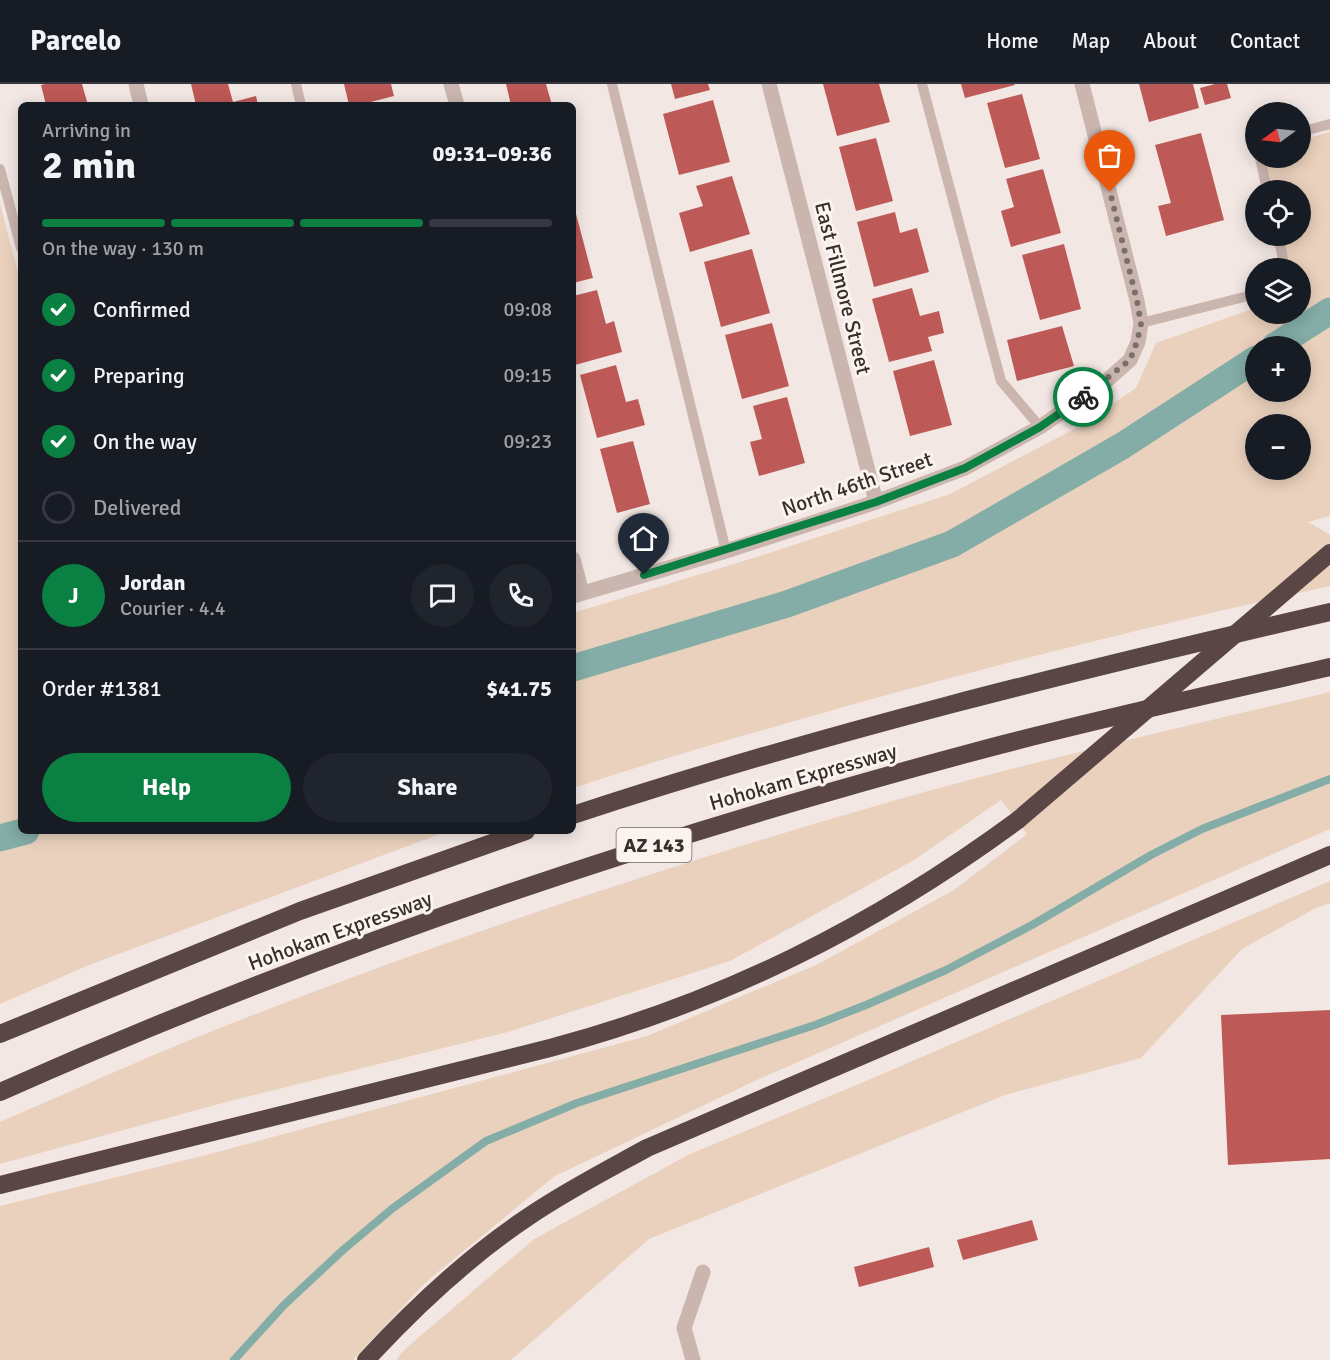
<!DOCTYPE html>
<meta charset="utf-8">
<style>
body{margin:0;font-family:Signika,sans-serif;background:#20242c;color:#f1f3f6;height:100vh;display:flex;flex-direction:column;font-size:22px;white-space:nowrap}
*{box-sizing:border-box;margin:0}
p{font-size:20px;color:#9ea1a6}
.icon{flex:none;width:33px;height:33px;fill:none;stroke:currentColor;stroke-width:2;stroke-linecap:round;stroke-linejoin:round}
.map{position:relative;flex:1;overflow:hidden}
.sheet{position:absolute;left:18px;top:18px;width:558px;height:732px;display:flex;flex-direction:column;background:#171b24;border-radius:9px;box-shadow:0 3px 15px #0003}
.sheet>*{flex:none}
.needle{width:39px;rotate:255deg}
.buttons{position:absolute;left:1245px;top:18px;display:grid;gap:12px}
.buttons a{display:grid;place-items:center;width:66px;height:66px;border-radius:50%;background:#171b24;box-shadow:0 3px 15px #0003;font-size:30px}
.pin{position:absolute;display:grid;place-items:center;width:51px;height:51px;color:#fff;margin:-62px -26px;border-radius:50% 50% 50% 0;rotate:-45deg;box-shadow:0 0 6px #0007}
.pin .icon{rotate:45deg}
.courier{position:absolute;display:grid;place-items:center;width:60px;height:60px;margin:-30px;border:4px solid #0b8043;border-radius:50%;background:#fff;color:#222;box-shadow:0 2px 8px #0007}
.summary em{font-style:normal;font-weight:700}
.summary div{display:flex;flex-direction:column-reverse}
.summary{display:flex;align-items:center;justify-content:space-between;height:102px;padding:0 24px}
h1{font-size:39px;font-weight:700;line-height:45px}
.bar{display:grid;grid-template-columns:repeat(4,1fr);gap:9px 6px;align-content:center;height:72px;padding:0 24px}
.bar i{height:8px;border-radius:4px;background:#363941}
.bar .selected{background:#0b8043}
.bar p{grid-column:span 4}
.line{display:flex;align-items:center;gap:15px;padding:0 24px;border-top:2px solid #363941}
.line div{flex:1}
.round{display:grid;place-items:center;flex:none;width:63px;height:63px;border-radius:32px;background:#20242c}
ol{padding:0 24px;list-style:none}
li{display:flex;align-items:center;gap:18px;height:66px}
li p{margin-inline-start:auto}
li .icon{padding:6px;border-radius:50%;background:#0b8043;color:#fff;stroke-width:4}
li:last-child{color:#9ea1a6}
li i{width:33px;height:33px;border:3px solid #363941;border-radius:50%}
.button{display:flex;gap:12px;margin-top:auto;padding:12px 24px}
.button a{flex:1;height:69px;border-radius:36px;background:#0b8043;color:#fff;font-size:24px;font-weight:700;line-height:69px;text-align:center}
.button a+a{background:#20242c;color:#f1f3f6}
header{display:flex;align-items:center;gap:36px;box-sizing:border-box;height:84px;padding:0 30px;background:#171b24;border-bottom:2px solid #363941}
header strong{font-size:28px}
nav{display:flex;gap:33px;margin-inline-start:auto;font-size:21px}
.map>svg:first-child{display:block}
.sand{fill:#ead1bd;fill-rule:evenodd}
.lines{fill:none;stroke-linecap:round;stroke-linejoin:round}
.stream{stroke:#83ada6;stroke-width:8}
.canal{stroke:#83ada6;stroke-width:27}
.building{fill:#bd5956}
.lane{stroke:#cab5af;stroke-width:10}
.street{stroke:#cab5af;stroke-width:15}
.highway{stroke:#5a4644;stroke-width:18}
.highway-bridge{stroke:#5a4644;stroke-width:18}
.done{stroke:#7a6f6c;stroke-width:6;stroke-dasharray:0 10.8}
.route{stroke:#0b8043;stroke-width:8}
.labels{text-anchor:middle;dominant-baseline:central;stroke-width:6;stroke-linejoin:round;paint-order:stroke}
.shield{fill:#faf3ef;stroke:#736966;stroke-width:1.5}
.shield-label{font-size:20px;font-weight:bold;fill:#392e2c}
.street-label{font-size:21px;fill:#392e2c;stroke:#faf3ef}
</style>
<header>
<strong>Parcelo</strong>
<nav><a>Home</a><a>Map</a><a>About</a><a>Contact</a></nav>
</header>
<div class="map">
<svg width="1330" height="1276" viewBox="0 0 1330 1276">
<rect width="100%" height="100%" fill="#f2e7e3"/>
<path class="sand" d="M 1330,48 L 1330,432 L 1308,438 L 1330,451 L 1330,502 C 1146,543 963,588 781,641 C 711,661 642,681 573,704 L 573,529 L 763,471 L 950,410 L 1082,341 L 1136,304 L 1156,259 L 1255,224 L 1256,230 L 1300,230 L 1300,184 L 1289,184 L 1282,152 L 1300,152 L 1300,106 L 1271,106 L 1265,81 L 1266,74 L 1300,74 L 1301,56 ZM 1256,262 L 1300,262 L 1300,308 L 1256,308 ZM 1256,340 L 1300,340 L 1300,386 L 1256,386 Z
M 0,120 L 21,200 L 21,747 L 448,747 L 89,881 L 0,920 Z
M 1330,608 L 1330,745 L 759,995 L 555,1092 L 426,1198 L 353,1276 L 0,1276 L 0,1122 L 210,1070 L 647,952 L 816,881 L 954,806 L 1027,750 L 1001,716 L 914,776 L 730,877 L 508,948 L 226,1018 L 0,1080 L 0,1038 C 67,1009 133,979 200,952 C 422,863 650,787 879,721 C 1028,678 1180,644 1330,608 Z
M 1330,797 L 1330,819 L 1314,825 L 1242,865 L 1141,974 L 1005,1011 L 649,1155 L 511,1276 L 396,1276 L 404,1266 L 534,1155 L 690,1070 L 866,997 Z"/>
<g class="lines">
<path class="stream" d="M 234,1276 L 284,1221 L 343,1166 L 393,1124 L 486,1057 L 577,1019 L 815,941 L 866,921 L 946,886 L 1032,841 L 1151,771 L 1202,745 L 1330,695"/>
<path class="canal" d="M 1275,262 L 1330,227
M 573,584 L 787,520 L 952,460 L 1122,362 L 1256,275
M 0,754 L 26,747"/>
</g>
<path class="building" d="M 45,0 L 82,0 L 88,21 L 46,21 L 41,1 Z
M 191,0 L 228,0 L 233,18 L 256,12 L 258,21 L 196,21 Z
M 344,0 L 391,0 L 394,12 L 359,21 L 349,21 Z
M 506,0 L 546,0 L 552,21 L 511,21 Z
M 671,0 L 708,0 L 710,6 L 675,15 Z
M 823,0 L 879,0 L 890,38 L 837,52 Z
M 961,0 L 1014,0 L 1015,1 L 965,14 Z
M 1139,0 L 1193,0 L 1199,24 L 1149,38 Z
M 1215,0 L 1227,0 L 1231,14 L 1205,21 L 1200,4 Z
M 1022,10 L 1040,75 L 1005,84 L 987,19 Z
M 713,16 L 730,78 L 679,91 L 663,30 Z
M 1201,49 L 1224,136 L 1166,152 L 1158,122 L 1171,119 L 1155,61 Z
M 876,54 L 893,117 L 856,127 L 839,63 Z
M 1043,85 L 1061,149 L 1011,163 L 1001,127 L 1014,123 L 1006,95 Z
M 732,92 L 750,150 L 690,168 L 679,129 L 703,122 L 696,102 Z
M 895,128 L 900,149 L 917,144 L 929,188 L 874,203 L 857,138 Z
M 576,130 L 593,194 L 573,199 L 573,131 Z
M 1064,160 L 1081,225 L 1040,236 L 1022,171 Z
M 752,165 L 770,229 L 721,243 L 704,178 Z
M 912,204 L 920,232 L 939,227 L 944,249 L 928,253 L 932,267 L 889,278 L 872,215 Z
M 597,206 L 606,240 L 614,237 L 622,268 L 575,281 L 573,272 L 573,212 Z
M 772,239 L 789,302 L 742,315 L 725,251 Z
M 1062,242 L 1074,282 L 1017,297 L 1007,256 Z
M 934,276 L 952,341 L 910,352 L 893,287 Z
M 616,281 L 626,318 L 638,315 L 645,341 L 597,354 L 580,291 Z
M 787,313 L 805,379 L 759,392 L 750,358 L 762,355 L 753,322 Z
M 633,357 L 650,420 L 617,429 L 600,365 Z
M 1330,926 L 1330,1075 L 1228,1081 L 1221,931 Z
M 1032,1136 L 1038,1156 L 963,1176 L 957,1156 Z
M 929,1163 L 934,1183 L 859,1203 L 854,1183 Z"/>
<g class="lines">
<path class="lane" d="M 296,0 L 301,21
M 612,0 L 726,467
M 922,0 L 1001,297 L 1040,343
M 1300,48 L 1330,40
M 1260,74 L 1267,106
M 0,85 L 21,164
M 1278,152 L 1283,175 L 1280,184
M 1141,239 L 1256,210"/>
<path class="street" d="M 136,0 L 141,21
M 451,0 L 457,21
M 769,0 L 876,418
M 573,475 L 582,509
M 573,512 L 726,467 L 876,418 L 965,384 L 1040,343 L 1104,299 L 1130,276 L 1138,258 L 1141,239 L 1137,217 L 1082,0
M 693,1276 L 684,1244 L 703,1188"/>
<path class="highway" d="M 573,731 C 822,649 1075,587 1330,528
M 0,950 L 300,827 L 526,747
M 0,1008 C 317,867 647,755 981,666 C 1097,635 1214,610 1330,583
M 0,1101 L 550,964 C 723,918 874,842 1018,736
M 366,1276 C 415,1223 468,1173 528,1133 C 566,1107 607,1086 647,1064 L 1330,771"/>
<path class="highway-bridge" d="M 1018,736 L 1330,469"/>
</g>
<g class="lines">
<path class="done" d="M 1083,313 L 1130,276 L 1137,258 L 1141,240 L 1137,217 L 1110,108"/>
<path class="route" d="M 644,491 L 876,418 L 965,384 L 1040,343 L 1083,313"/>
</g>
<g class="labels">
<rect class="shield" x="616.5" y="744" width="75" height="34" rx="4.5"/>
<g class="shield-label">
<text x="654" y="761">AZ 143</text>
</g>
<g class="street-label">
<text transform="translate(843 204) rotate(76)">East Fillmore Street</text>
<text transform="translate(857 400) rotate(-19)">North 46th Street</text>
<text transform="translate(803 693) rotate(-16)">Hohokam Expressway</text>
<text transform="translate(340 847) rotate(-20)">Hohokam Expressway</text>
</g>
</g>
</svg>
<div class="buttons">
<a><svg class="needle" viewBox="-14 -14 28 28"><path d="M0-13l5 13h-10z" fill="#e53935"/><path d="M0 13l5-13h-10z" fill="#9ea1a6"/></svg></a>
<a><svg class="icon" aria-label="locate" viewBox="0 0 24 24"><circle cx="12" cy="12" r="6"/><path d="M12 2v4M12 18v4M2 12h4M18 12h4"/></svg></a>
<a><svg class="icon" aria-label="layers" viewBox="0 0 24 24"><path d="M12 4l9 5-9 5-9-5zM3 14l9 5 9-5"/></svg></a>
<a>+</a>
<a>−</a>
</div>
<div class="pin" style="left:1110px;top:108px;background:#ea580c"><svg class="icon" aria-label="bag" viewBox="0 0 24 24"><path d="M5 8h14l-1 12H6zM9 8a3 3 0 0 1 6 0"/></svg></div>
<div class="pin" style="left:644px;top:491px;background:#1f2937"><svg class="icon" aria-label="home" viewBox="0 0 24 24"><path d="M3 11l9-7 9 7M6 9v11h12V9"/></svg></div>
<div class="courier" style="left:1083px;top:313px"><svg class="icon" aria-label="bike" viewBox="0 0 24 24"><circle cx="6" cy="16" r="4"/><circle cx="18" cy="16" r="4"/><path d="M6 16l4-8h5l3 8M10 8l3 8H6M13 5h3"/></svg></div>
<section class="sheet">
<div class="summary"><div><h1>2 min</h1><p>Arriving in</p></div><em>09:31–09:36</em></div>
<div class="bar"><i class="selected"></i><i class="selected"></i><i class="selected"></i><i></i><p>On the way · 130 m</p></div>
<ol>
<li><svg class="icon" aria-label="check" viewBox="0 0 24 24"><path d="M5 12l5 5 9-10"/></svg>Confirmed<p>09:08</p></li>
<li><svg class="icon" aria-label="check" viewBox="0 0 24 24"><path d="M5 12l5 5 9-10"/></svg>Preparing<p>09:15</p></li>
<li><svg class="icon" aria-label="check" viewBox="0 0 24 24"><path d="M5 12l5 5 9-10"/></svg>On the way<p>09:23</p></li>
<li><i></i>Delivered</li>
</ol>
<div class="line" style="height:108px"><b class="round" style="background:#0b8043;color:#fff">J</b><div><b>Jordan</b><p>Courier · 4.4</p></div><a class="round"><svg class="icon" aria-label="chat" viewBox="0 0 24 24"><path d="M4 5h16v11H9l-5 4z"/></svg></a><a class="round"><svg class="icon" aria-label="phone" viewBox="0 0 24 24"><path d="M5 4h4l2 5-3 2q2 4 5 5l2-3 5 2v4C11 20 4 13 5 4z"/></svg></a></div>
<div class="line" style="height:78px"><div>Order #1381</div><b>$41.75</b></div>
<div class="button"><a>Help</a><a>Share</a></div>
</section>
</div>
